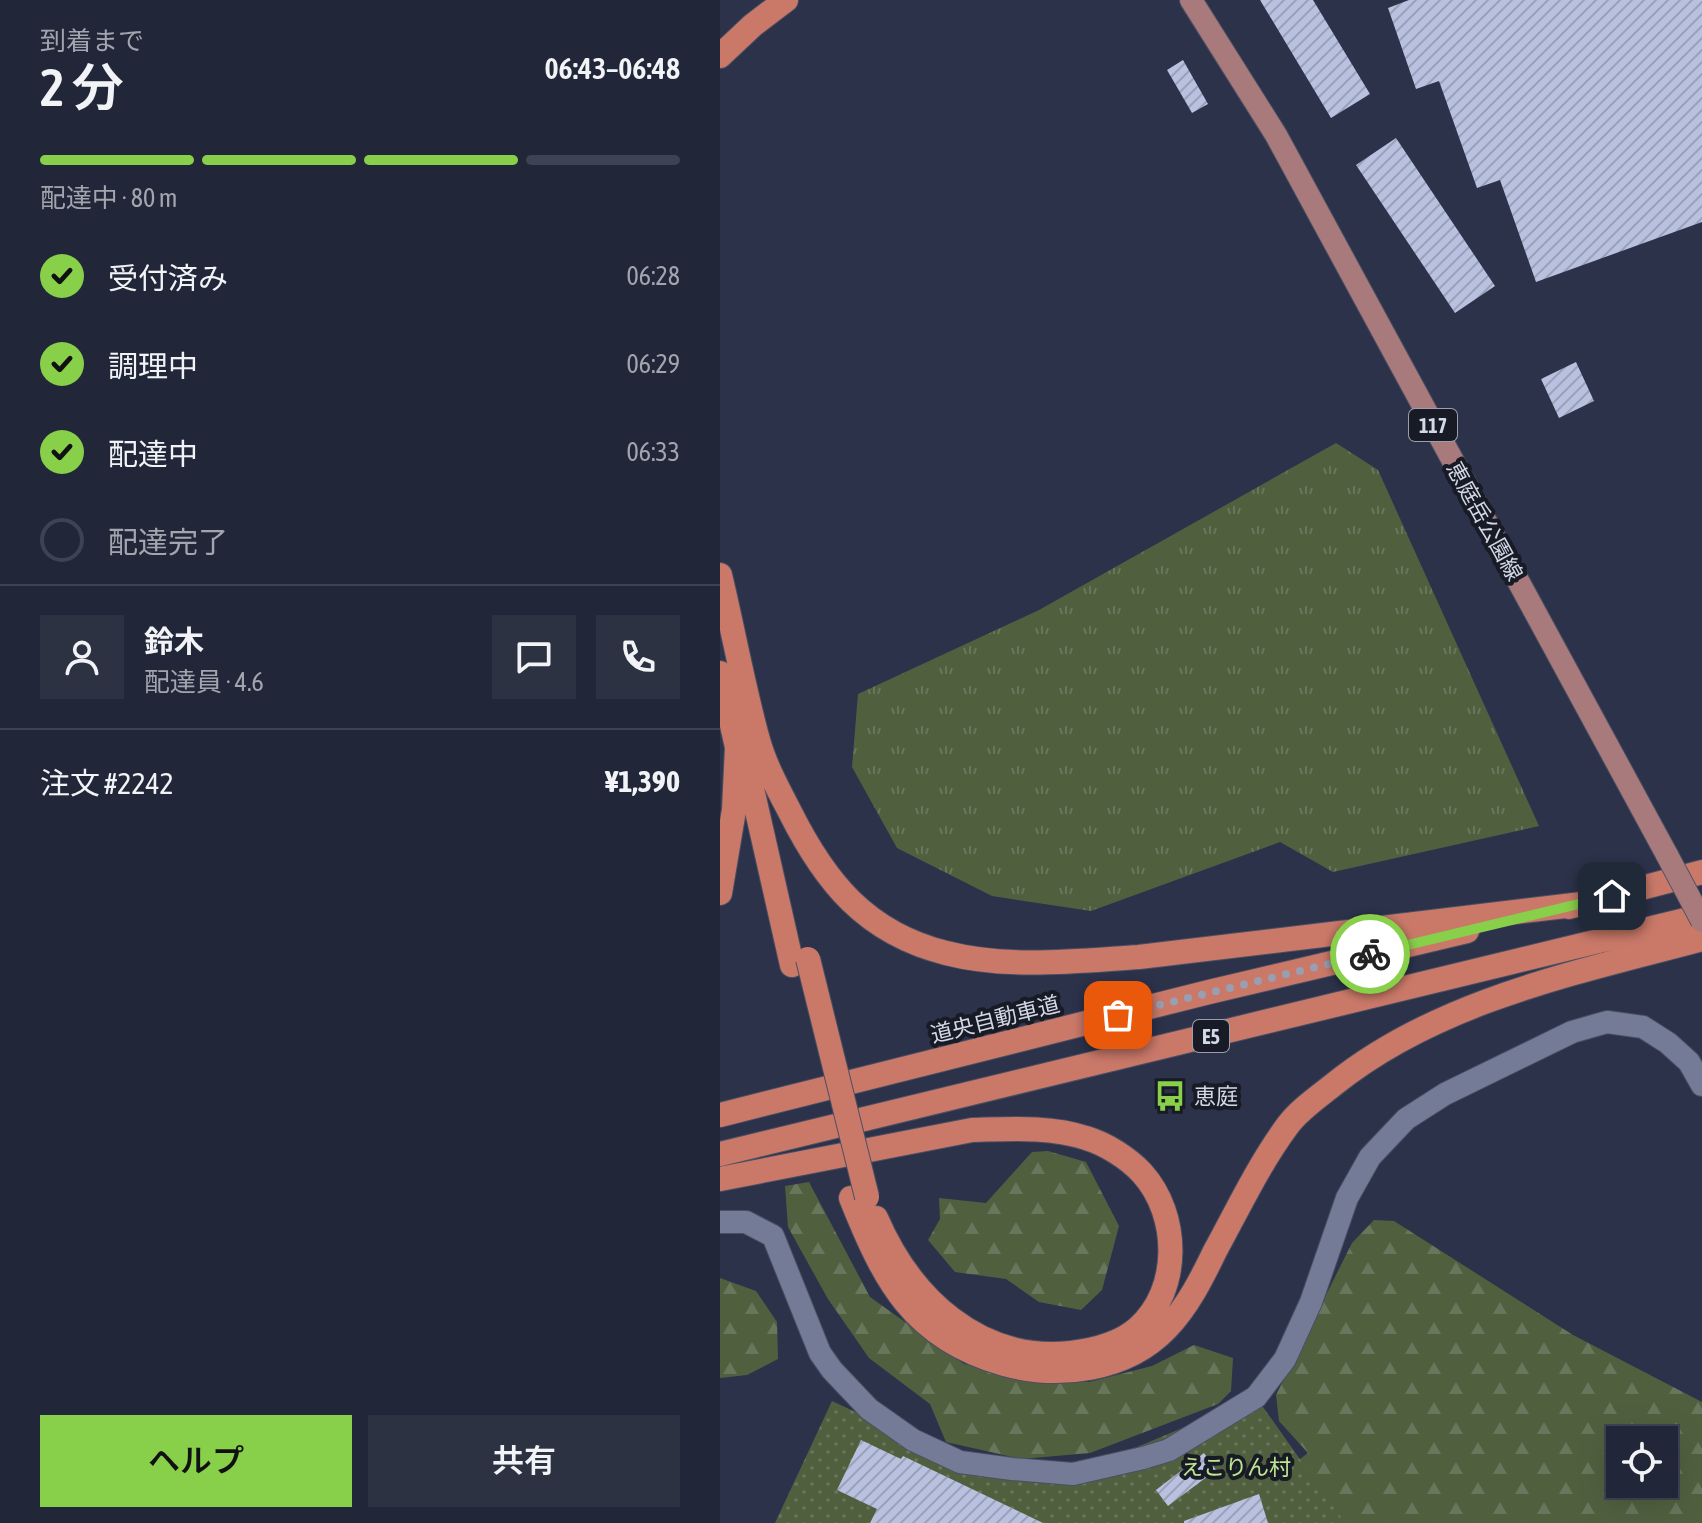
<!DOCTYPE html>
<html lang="ja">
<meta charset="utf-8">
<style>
body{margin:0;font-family:"Asap Condensed","Noto Sans JP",sans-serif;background:#2d3243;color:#f1f3f6;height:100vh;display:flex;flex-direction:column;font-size:30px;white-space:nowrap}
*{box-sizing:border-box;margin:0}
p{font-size:26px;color:#a2a5ae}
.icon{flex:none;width:44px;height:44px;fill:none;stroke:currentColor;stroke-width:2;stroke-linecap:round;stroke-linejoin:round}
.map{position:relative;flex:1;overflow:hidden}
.details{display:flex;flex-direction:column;background:#212638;width:720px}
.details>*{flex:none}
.tools{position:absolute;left:886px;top:1426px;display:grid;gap:16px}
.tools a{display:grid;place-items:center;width:72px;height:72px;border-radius:0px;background:#212638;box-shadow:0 8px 32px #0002,0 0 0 2px #3e4353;font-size:40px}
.pin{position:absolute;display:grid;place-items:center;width:68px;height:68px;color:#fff;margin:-34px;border-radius:16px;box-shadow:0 4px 12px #0006}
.courier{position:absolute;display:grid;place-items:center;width:80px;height:80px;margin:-40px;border:6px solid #88cf4a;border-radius:50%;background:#fff;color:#222;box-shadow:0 2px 10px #0007}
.overview em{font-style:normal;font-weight:600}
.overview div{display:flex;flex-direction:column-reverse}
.overview{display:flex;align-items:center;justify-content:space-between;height:136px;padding:0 40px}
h1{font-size:52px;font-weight:600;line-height:60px}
.bar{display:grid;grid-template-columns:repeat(4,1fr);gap:12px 8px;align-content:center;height:96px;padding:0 40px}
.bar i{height:10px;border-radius:6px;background:#3e4353}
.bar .selected{background:#88cf4a}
.bar p{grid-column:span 4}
.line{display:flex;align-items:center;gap:20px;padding:0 40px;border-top:2px solid #3e4353}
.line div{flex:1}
.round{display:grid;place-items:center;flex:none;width:84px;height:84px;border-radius:0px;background:#2d3243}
ol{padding:0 40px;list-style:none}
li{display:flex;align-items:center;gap:24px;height:88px}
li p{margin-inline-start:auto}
li .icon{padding:8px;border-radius:50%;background:#88cf4a;color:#111;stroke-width:4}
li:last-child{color:#a2a5ae}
li i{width:44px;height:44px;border:4px solid #3e4353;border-radius:50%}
.button{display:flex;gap:16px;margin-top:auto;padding:16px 40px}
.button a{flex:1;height:92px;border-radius:0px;background:#88cf4a;color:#111;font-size:32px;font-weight:600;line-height:92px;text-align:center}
.button a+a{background:#2d3243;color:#f1f3f6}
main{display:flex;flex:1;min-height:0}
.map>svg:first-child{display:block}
.grass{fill:url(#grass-tufts)}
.forest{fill:url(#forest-firs);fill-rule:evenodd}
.park{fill:url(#park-dots)}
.building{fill:url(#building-hatch)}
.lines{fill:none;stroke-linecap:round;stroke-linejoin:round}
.minor-casing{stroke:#4a4f63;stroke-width:24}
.primary-casing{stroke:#4a4f63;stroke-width:24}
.motorway-casing{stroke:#4a4f63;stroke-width:26}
.minor{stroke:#747b97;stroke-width:22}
.primary{stroke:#a87a7b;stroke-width:22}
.motorway{stroke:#ca7969;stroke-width:24}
.primary-bridge-casing{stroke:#4a4f63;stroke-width:24;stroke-linecap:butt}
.motorway-bridge-casing{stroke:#4a4f63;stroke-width:26;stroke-linecap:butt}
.primary-bridge{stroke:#a87a7b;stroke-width:22}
.motorway-bridge{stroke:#ca7969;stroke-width:24}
.done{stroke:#999eb0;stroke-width:8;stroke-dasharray:0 14.4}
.route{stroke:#88cf4a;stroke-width:10}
.labels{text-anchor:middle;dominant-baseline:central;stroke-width:8;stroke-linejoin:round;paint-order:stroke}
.shield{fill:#181b26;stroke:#9b9fad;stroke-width:2}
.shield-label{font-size:20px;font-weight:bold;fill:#d3d8e7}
.street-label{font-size:22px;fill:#d3d8e7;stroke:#181b26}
.poi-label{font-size:22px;fill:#d3d8e7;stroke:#181b26;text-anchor:start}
.park-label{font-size:22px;fill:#bee790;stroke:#181b26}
</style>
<main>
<section class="details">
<div class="overview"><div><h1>2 分</h1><p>到着まで</p></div><em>06:43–06:48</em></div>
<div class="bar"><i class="selected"></i><i class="selected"></i><i class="selected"></i><i></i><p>配達中 · 80 m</p></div>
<ol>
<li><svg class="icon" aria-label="check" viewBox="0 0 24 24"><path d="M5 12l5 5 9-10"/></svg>受付済み<p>06:28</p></li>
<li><svg class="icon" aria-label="check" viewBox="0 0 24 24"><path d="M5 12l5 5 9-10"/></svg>調理中<p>06:29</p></li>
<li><svg class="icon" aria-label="check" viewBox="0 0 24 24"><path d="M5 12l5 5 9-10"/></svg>配達中<p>06:33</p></li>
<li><i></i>配達完了</li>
</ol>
<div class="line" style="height:144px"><a class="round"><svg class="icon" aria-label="person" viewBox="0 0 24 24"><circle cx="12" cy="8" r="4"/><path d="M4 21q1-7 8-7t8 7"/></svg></a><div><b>鈴木</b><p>配達員 · 4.6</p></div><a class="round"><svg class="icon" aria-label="chat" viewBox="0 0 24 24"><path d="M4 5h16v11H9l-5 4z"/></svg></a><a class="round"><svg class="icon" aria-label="phone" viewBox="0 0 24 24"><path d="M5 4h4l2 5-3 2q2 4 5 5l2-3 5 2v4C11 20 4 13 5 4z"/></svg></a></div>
<div class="line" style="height:104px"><div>注文 #2242</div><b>¥1,390</b></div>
<div class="button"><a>ヘルプ</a><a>共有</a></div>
</section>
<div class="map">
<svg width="982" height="1523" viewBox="0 0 982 1523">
<defs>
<pattern id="grass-tufts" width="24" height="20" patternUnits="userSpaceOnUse" patternTransform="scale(2)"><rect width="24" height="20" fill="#50603f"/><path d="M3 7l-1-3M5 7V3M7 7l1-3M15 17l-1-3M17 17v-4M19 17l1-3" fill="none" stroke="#68765b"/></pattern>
<pattern id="forest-firs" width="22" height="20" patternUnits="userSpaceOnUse" patternTransform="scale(2)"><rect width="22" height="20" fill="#50603f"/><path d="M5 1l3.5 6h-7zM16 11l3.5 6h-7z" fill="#68765b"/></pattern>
<pattern id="park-dots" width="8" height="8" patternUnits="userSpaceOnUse" patternTransform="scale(2)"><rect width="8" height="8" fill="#50603f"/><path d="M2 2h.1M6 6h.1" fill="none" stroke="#68765b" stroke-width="1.8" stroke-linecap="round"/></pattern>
<pattern id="building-hatch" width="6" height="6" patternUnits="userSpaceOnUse" patternTransform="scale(2)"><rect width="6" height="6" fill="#b8c1df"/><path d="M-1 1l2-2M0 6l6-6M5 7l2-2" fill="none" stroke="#9aa1b8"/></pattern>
</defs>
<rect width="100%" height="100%" fill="#2c324a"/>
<path class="grass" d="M 616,443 L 658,470 L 819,826 L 613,872 L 560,842 L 371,911 L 272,896 L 177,848 L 132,767 L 138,694 L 319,610 Z"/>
<path class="forest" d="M 328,1151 L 366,1162 L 399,1226 L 382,1290 L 361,1310 L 319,1302 L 286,1279 L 235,1272 L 208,1240 L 220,1219 L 219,1198 L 266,1203 L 312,1152 Z
M 89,1182 L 150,1297 L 244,1364 L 369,1382 L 432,1366 L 474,1345 L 513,1358 L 511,1391 L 498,1404 L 370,1453 L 301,1459 L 226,1442 L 210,1404 L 149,1358 L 108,1299 L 68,1227 L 65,1186 Z
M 654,1220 L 674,1221 L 853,1335 L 982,1402 L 982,1523 L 555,1523 L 546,1485 L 588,1453 L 559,1421 L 556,1395 L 632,1243 ZM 900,1440 L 944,1440 L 944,1484 L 900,1484 Z
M 0,1278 L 36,1291 L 57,1322 L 58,1359 L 27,1375 L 0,1378 Z"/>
<path class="park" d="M 536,1397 L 625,1523 L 55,1523 L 112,1401 L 240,1461 L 353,1474 Z"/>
<path class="building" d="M 540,0 L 593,0 L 650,94 L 611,118 Z
M 689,0 L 982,0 L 982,222 L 816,282 L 780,180 L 757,188 L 719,81 L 696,89 L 668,8 Z
M 463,60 L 488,104 L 472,113 L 447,70 Z
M 676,138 L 775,286 L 735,313 L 636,165 Z
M 856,362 L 874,401 L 839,418 L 821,379 Z
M 141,1440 L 181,1459 L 183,1456 L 323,1523 L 150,1523 L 157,1509 L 117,1490 Z
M 484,1453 L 496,1470 L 448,1506 L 436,1490 Z
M 539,1494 L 548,1523 L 464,1523 L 464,1521 Z"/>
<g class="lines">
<defs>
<path id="minor" d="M 0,1222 L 26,1222 L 53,1236 L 100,1353 L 112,1370 L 149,1409 L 193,1440 L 240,1462 L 292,1469 L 353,1474 L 423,1458 L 449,1450 L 536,1397 L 565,1359 L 591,1302 L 627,1198 L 650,1157 L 686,1119 L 725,1094 L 852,1032 L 887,1022 L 923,1027 L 948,1043 L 969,1062 L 982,1085"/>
<path id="primary" d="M 471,0 L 556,135 L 947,855"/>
<path id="motorway" d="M 0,56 L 33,25 L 66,0
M 0,575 C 13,629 23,686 38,740 C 45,765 58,789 70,812 C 105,882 146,933 226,953 C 288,969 356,961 419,957 L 862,904
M 0,673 L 17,747 L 14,810 L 0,893
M 17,747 L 28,771 L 72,965
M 849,907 L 982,872
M 0,1115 L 489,992 L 747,931
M 0,1154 L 982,916
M 0,1179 L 252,1130 C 289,1129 331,1126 366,1138 C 386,1144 408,1158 422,1173 C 460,1215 461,1290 418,1328 C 400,1344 375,1350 351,1353 C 258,1363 190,1297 156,1218
M 131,1198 C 164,1280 192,1338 284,1364 C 339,1379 406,1371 447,1328 C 468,1306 482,1278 495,1251 C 518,1209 539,1164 568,1125 C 579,1110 598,1097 613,1085 C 717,1001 855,973 982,939"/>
</defs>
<use href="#minor" class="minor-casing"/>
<use href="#primary" class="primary-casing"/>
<use href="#motorway" class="motorway-casing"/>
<use href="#minor" class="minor"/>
<use href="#primary" class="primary"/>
<use href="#motorway" class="motorway"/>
<defs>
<path id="primary-bridge" d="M 947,855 L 982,921"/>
<path id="motorway-bridge" d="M 88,959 L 147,1197"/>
</defs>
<use href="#primary-bridge" class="primary-bridge-casing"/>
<use href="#motorway-bridge" class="motorway-bridge-casing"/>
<use href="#primary-bridge" class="primary-bridge"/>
<use href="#motorway-bridge" class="motorway-bridge"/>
</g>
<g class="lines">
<path class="done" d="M 398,1015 L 650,954"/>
<path class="route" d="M 650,954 L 892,896"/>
</g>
<defs>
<symbol id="bus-bare" viewBox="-9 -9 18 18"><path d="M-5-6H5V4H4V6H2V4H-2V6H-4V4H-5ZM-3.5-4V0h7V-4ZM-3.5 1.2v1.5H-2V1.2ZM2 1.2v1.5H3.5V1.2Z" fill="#88cf4a" stroke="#181b26" stroke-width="2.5" paint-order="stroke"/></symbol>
</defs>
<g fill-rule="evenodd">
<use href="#bus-bare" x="428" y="1074" width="44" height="44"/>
</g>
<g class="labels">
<g class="shield">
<rect x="689" y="409" width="48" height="32" rx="6"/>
<rect x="473" y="1020" width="36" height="32" rx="6"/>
</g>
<g class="shield-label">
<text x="713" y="425">117</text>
<text x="491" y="1036">E5</text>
</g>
<g class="street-label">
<text transform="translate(765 521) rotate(61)">恵庭岳公園線</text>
<text transform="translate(275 1019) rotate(-14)">道央自動車道</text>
</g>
<g class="poi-label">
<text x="474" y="1096">恵庭</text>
</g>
<g class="park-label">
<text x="516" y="1467">えこりん村</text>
</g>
</g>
</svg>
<div class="tools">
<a><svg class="icon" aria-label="locate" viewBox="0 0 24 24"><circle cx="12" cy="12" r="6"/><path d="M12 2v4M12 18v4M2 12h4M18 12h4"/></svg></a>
</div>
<div class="pin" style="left:398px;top:1015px;background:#ea580c"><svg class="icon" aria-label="bag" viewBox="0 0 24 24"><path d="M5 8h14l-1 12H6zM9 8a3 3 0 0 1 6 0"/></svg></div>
<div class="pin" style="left:892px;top:896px;background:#1f2937"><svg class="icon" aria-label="home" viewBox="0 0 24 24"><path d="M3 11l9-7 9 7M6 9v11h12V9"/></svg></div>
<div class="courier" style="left:650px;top:954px"><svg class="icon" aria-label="bike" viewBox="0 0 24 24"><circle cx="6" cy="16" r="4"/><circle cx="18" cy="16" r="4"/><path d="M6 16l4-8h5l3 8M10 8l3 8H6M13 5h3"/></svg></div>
</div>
</main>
